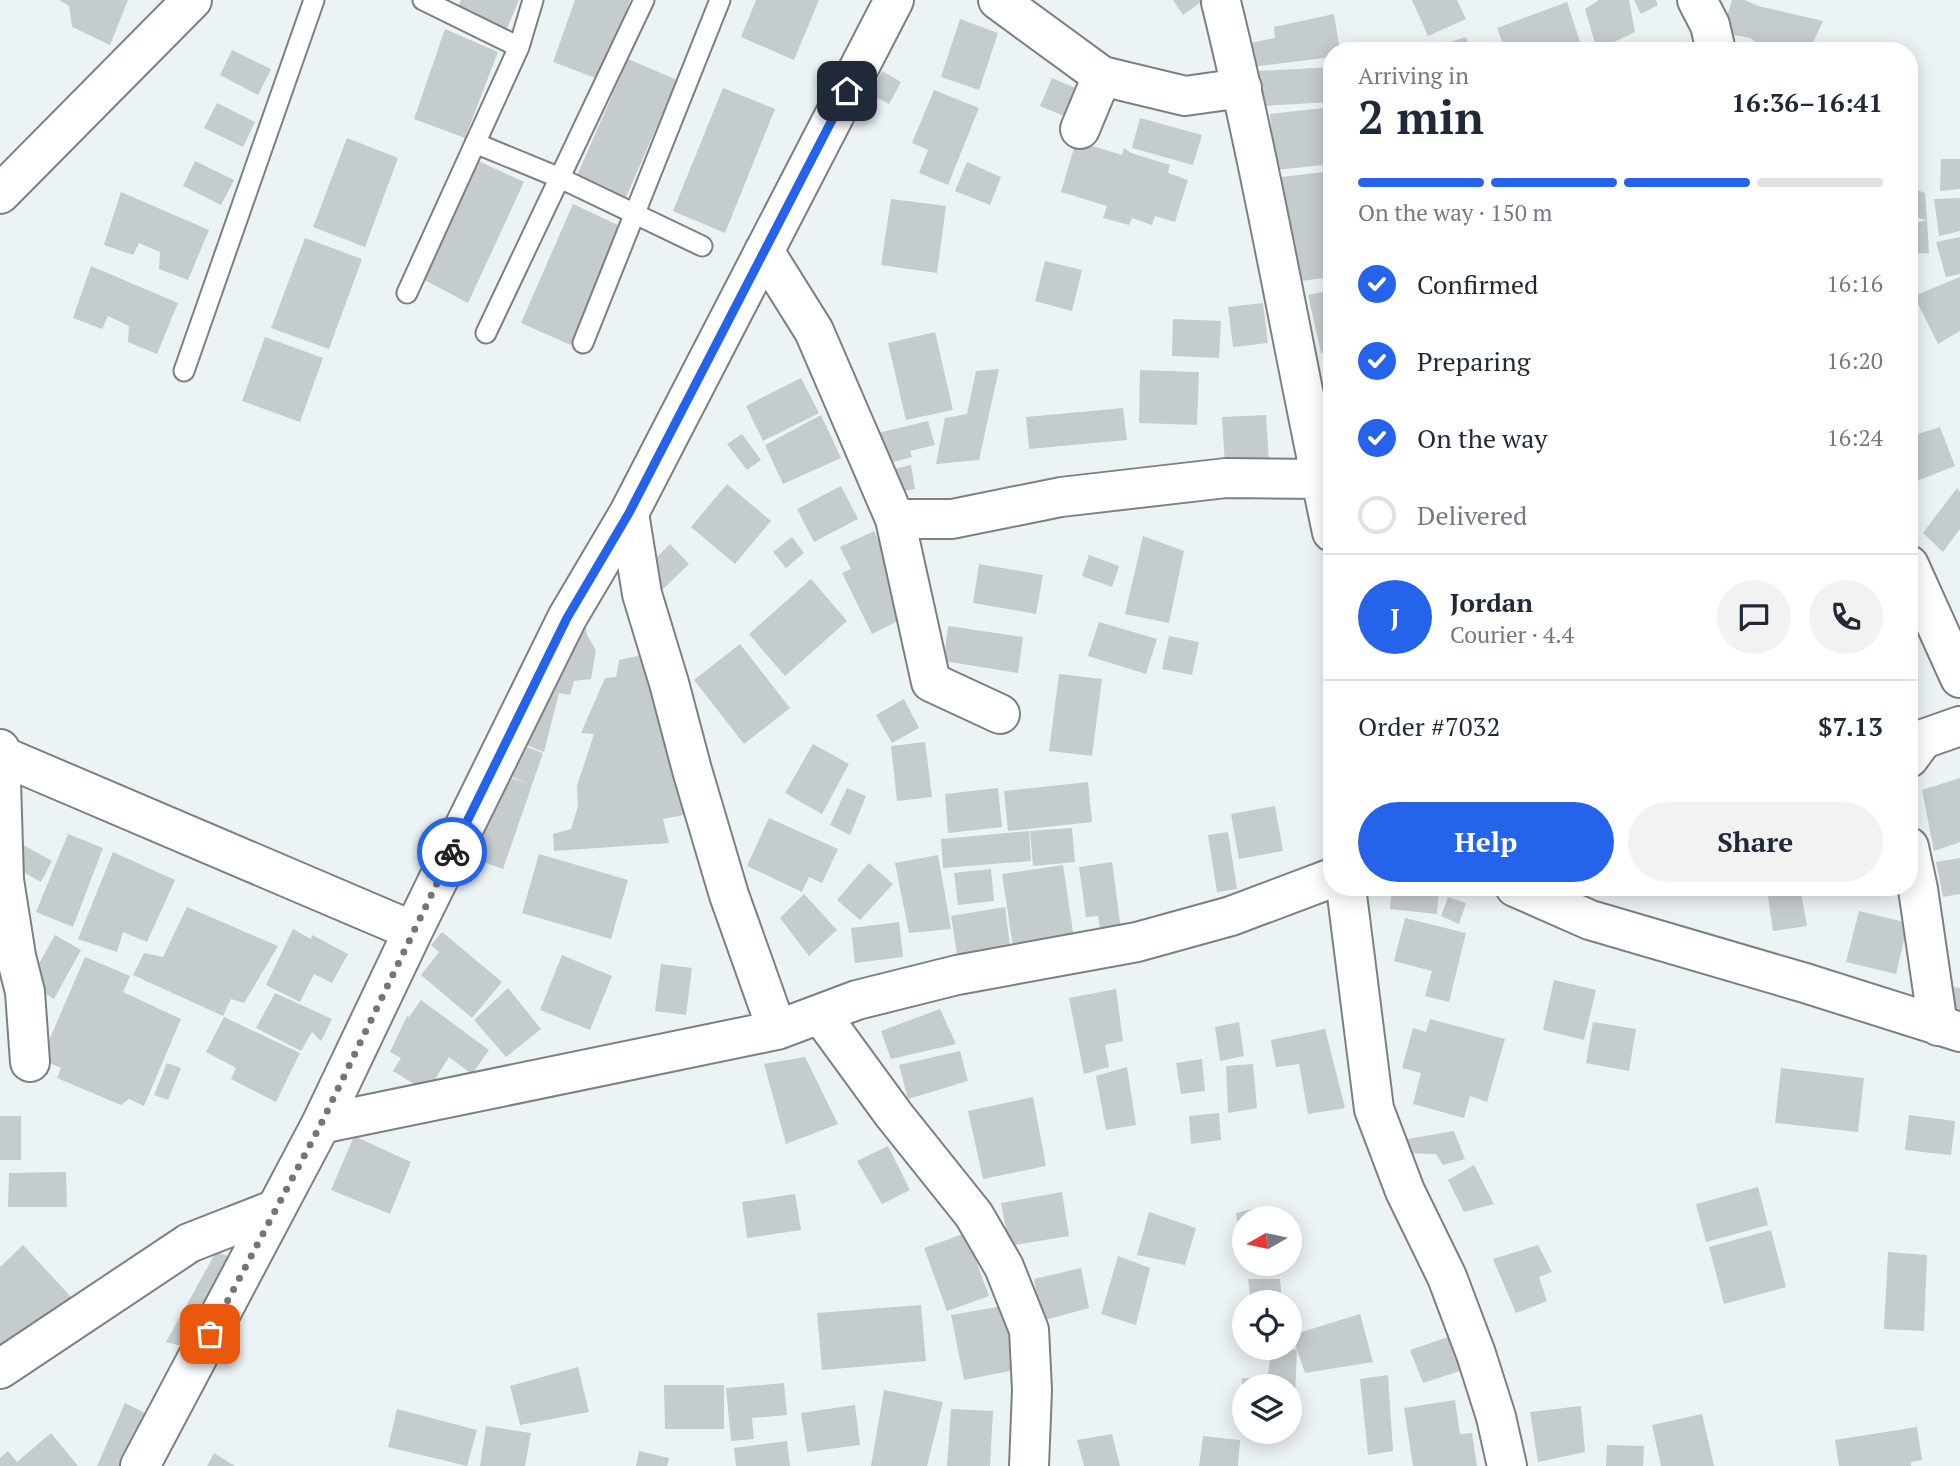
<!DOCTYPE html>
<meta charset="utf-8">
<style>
body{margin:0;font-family:"PT Serif",serif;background:#f2f2f3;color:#1f2937;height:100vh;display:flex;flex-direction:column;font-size:26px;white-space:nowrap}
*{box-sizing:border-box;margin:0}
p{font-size:23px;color:#747a83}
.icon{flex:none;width:38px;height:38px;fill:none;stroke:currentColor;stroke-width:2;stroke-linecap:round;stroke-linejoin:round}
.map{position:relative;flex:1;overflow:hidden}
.side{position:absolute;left:1323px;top:42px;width:595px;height:854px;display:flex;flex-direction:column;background:#fff;border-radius:28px;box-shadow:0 4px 18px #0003}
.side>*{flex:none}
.needle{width:46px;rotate:261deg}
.buttons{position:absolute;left:1232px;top:1206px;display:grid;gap:14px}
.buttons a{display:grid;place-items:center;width:70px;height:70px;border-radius:50%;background:#fff;box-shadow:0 4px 18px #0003;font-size:35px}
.pin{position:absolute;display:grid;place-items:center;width:60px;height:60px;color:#fff;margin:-30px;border-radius:14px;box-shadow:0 4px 10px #0006}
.courier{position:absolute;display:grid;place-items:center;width:70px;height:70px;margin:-35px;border:5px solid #2563eb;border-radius:50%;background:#fff;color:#222;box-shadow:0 2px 9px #0007}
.head em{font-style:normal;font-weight:600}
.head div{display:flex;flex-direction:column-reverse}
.head{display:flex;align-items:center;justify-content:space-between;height:119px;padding:0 35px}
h1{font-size:46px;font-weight:600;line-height:52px}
.bar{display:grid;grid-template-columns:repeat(4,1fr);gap:10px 7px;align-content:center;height:84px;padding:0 35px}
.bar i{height:9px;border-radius:5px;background:#e0e1e3}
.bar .current{background:#2563eb}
.bar p{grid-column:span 4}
.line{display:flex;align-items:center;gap:18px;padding:0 35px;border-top:2px solid #e0e1e3}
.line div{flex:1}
.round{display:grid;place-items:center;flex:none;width:74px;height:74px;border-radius:37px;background:#f2f2f3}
ol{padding:0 35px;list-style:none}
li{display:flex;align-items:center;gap:21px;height:77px}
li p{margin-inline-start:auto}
li .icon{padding:7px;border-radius:50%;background:#2563eb;color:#fff;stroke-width:4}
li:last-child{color:#747a83}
li i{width:38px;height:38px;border:4px solid #e0e1e3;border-radius:50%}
.cta{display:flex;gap:14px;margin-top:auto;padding:14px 35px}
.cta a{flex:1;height:80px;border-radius:42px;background:#2563eb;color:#fff;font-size:28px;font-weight:600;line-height:80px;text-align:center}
.cta a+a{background:#f2f2f3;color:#1f2937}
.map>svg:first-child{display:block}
.building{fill:#c5ccce}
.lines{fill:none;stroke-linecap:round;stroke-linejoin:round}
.service-casing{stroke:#7b8183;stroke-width:23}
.minor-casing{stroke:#7b8183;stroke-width:42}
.service{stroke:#fff;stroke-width:19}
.minor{stroke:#fff;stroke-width:38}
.done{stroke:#727678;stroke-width:7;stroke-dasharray:0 12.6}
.route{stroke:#2563eb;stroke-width:9}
</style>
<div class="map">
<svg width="1960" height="1466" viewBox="0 0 1960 1466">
<rect width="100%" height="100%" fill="#ecf3f5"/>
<path class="building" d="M 59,0 L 128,0 L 110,45 L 72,27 L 69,6 Z
M 461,0 L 519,0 L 506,31 L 457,10 Z
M 575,0 L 630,0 L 601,80 L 553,62 Z
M 756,0 L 819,0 L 794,60 L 741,37 Z
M 1173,0 L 1200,0 L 1201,2 L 1183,15 Z
M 1412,0 L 1457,0 L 1466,19 L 1428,36 Z
M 1599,0 L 1629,0 L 1635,32 L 1597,50 L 1585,9 Z
M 1634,0 L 1656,0 L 1658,5 L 1641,14 Z
M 1732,0 L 1745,0 L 1758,6 L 1823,21 L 1809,51 L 1768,51 L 1750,38 L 1722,33 Z
M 1567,2 L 1582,48 L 1575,51 L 1506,51 L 1497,28 Z
M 1334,14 L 1340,51 L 1332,51 L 1332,57 L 1244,68 L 1240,45 L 1275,38 L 1274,27 Z
M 960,19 L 998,33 L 979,90 L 941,77 Z
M 445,29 L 498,52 L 465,138 L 414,119 Z
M 1466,37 L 1471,51 L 1425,51 L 1425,50 Z
M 232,50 L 271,69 L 258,95 L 220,75 Z
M 628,59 L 677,80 L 624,202 L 575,180 Z
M 1332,67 L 1332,102 L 1261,106 L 1259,71 Z
M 882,71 L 901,82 L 889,104 L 870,94 Z
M 1052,78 L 1082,91 L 1071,119 L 1040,106 Z
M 723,88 L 775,109 L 725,233 L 673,211 Z
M 934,90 L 979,108 L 948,185 L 919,173 L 928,150 L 912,143 Z
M 217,103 L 255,122 L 243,147 L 204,128 Z
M 1332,107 L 1332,164 L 1276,170 L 1270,114 Z
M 1140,118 L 1202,135 L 1193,165 L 1132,148 Z
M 347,138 L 398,158 L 365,247 L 313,227 Z
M 1076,141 L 1122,155 L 1124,148 L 1131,153 L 1170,165 L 1168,173 L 1188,180 L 1175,222 L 1155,216 L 1152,225 L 1132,218 L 1129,225 L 1103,218 L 1107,206 L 1061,192 Z
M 472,158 L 524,182 L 468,303 L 421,278 Z
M 1941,159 L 1960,159 L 1960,189 L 1940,191 Z
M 195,161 L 234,180 L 221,205 L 183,186 Z
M 967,162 L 1001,177 L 990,205 L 955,191 Z
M 1332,171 L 1332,277 L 1293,282 L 1281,177 Z
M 1909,187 L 1925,193 L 1927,220 L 1909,216 Z
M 121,192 L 209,230 L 188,280 L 159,269 L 160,252 L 139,243 L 133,255 L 104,245 Z
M 1960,198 L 1960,231 L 1939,236 L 1934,199 Z
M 891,199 L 946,206 L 937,273 L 881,265 Z
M 573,204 L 622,227 L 571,345 L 521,323 Z
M 1927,220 L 1929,253 L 1910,254 L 1917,274 L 1909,277 L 1909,225 Z
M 1960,237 L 1960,274 L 1946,277 L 1936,242 Z
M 305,238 L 362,259 L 329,349 L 271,328 Z
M 1045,261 L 1082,270 L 1072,311 L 1035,301 Z
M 91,266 L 178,303 L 157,354 L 128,342 L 129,326 L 108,316 L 102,329 L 73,318 Z
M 1960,277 L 1960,331 L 1938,344 L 1914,296 Z
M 1332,290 L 1332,351 L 1321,353 L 1308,295 Z
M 1263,303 L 1268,343 L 1233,347 L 1228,307 Z
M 1173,319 L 1221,321 L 1219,358 L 1172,356 Z
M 935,332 L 953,410 L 906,420 L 888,343 Z
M 265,337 L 323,358 L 300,422 L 242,401 Z
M 999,369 L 979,460 L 936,464 L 945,418 L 967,414 L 976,371 Z
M 1140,370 L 1199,372 L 1197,425 L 1139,423 Z
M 801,378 L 819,413 L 763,441 L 746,406 Z
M 1123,408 L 1127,440 L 1029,449 L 1026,417 Z
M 821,415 L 841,458 L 783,484 L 765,445 Z
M 1266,415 L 1269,463 L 1225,465 L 1222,417 Z
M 928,421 L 935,445 L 910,451 L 912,457 L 886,464 L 878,433 Z
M 1940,427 L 1955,466 L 1909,484 L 1909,437 Z
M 742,434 L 761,460 L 747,470 L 727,444 Z
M 911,465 L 915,489 L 890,493 L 885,471 Z
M 727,484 L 771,521 L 735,564 L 691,527 Z
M 841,486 L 858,519 L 814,542 L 797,509 Z
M 1957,488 L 1960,492 L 1960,529 L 1943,552 L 1923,533 Z
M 874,531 L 896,577 L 888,581 L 906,617 L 872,634 L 842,573 L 851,569 L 840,547 Z
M 1143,536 L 1184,551 L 1169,623 L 1125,614 Z
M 792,537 L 804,553 L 786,568 L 773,552 Z
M 670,544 L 689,564 L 661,591 L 642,572 Z
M 1089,555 L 1119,566 L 1112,587 L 1082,576 Z
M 979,564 L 1043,575 L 1036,614 L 973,603 Z
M 811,579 L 847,621 L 785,676 L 749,634 Z
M 585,620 L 587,635 L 596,650 L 591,679 L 574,681 L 570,695 L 559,693 L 544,752 L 514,740 Z
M 1099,622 L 1157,639 L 1146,674 L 1088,656 Z
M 948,626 L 1023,637 L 1018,673 L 944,661 Z
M 1169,636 L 1199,642 L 1192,675 L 1162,669 Z
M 740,644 L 790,708 L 744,744 L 694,680 Z
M 656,652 L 689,814 L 663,819 L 669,843 L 554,851 L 553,834 L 571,829 L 578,806 L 577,786 L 594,734 L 581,733 L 605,678 L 616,677 L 619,660 Z
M 1059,674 L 1102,679 L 1092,756 L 1049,751 Z
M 904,699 L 919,728 L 892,743 L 876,715 Z
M 513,742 L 543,753 L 503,869 L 472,858 L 500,775 L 527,783 L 501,773 Z
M 925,742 L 932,797 L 897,801 L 891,746 Z
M 813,744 L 849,764 L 822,814 L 785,793 Z
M 1960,778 L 1960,842 L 1934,851 L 1922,790 Z
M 1088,782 L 1092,822 L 1008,831 L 1004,791 Z
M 847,788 L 866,796 L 850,835 L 830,825 Z
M 998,788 L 1002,827 L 948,833 L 945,794 Z
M 1275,806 L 1283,851 L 1239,859 L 1231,814 Z
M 769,818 L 838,849 L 822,883 L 809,877 L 802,892 L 747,866 Z
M 1072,828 L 1075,862 L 1033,866 L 1030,831 Z
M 1029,831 L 1031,861 L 943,868 L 941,839 Z
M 1228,832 L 1237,889 L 1217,892 L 1208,835 Z
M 68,834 L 103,848 L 73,927 L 36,912 Z
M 18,842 L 52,861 L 41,882 L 7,863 Z
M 113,852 L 175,880 L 147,942 L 123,932 L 117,952 L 78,939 Z
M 539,854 L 628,880 L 611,939 L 522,913 Z
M 938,855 L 951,929 L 909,933 L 895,863 Z
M 1960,858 L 1960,894 L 1943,897 L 1936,862 Z
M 1112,862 L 1122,937 L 1102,939 L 1098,916 L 1086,917 L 1079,867 Z
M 869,863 L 893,884 L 860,920 L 837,900 Z
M 1063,865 L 1075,945 L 1014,954 L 1002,874 Z
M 991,869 L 994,901 L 958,905 L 954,873 Z
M 1392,887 L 1439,890 L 1437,914 L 1390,909 Z
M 1783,887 L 1800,887 L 1807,926 L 1773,931 L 1767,890 Z
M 804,894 L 837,930 L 809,956 L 780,918 Z
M 1448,897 L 1466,903 L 1459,924 L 1441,916 Z
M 187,907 L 278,946 L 244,1003 L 231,999 L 223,1016 L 133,975 L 144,953 L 163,957 Z
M 1005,907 L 1011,953 L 958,960 L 951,916 Z
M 1859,911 L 1908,923 L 1896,974 L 1846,962 Z
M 1405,918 L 1466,933 L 1449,1002 L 1425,996 L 1432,971 L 1394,961 Z
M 899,922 L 903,957 L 855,963 L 851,928 Z
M 293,929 L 311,939 L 312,935 L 348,954 L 332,983 L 314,974 L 300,1002 L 266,985 Z
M 442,932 L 502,982 L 472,1018 L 421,975 L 439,952 L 431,945 Z
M 55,935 L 81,950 L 54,999 L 28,983 Z
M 562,955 L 612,976 L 590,1030 L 540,1010 Z
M 85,957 L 130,976 L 123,992 L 181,1019 L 144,1106 L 129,1099 L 121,1105 L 57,1078 L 61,1068 L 41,1059 Z
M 661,964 L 692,968 L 686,1015 L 655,1011 Z
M 1554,980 L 1596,990 L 1584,1040 L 1543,1030 Z
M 1954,987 L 1960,988 L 1960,1020 L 1953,1020 Z
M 508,988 L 541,1029 L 506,1057 L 474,1020 Z
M 1116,989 L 1123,1041 L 1105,1045 L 1109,1067 L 1084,1074 L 1069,998 Z
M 275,993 L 332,1019 L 321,1041 L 312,1032 L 301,1051 L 256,1028 Z
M 421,1000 L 489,1050 L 472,1074 L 449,1057 L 427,1092 L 393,1071 L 401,1058 L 390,1052 L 407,1016 L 409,1017 Z
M 940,1009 L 956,1044 L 891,1059 L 881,1031 Z
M 224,1017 L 300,1053 L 276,1102 L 231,1079 L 236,1068 L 206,1052 Z
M 1430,1019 L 1505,1039 L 1487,1102 L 1470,1096 L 1464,1118 L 1413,1104 L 1421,1073 L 1402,1068 L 1413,1028 L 1426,1032 Z
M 1239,1022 L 1244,1056 L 1220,1061 L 1215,1027 Z
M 1593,1022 L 1636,1029 L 1629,1071 L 1586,1063 Z
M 1325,1029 L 1345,1108 L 1308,1114 L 1299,1064 L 1276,1067 L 1271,1040 Z
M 960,1051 L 968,1081 L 908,1099 L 899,1065 Z
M 805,1057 L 838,1124 L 786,1144 L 764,1064 Z
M 1202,1059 L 1205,1091 L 1181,1094 L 1176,1063 Z
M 167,1063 L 181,1068 L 168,1100 L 154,1095 Z
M 1253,1064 L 1257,1108 L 1228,1113 L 1226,1066 Z
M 1127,1067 L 1136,1125 L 1106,1130 L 1096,1076 Z
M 1781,1068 L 1864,1078 L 1858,1132 L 1775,1123 Z
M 1033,1097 L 1046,1166 L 983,1179 L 968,1111 Z
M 1219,1113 L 1221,1140 L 1191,1144 L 1189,1116 Z
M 1909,1115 L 1955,1121 L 1951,1155 L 1905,1150 Z
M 0,1116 L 21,1116 L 21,1160 L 0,1160 Z
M 1454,1131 L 1465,1159 L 1443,1165 L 1436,1154 L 1398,1153 L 1396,1141 Z
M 354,1136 L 411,1162 L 390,1214 L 331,1190 Z
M 888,1146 L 910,1190 L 882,1204 L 857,1161 Z
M 1474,1165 L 1494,1204 L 1464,1212 L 1448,1180 Z
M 66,1172 L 67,1207 L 8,1207 L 9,1173 Z
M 1758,1187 L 1768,1225 L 1706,1242 L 1696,1204 Z
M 1062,1192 L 1069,1236 L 1009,1246 L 1001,1203 Z
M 795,1194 L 801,1230 L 747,1238 L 742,1202 Z
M 1262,1207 L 1263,1218 L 1244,1218 L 1243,1259 L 1236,1213 Z
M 1149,1212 L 1196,1228 L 1185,1265 L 1137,1255 Z
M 1771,1230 L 1786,1287 L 1724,1304 L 1709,1247 Z
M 966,1233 L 989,1296 L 947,1311 L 924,1248 Z
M 23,1245 L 72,1298 L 6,1360 L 0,1354 L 0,1267 Z
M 1538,1245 L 1552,1272 L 1539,1277 L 1547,1301 L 1516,1313 L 1493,1259 Z
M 216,1252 L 237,1259 L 186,1347 L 166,1342 Z
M 1888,1252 L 1927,1255 L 1924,1331 L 1884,1329 Z
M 1118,1256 L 1150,1268 L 1136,1325 L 1101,1314 Z
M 1081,1268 L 1089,1308 L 1041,1321 L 1034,1279 Z
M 1248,1279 L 1280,1279 L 1282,1302 L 1251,1302 Z
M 921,1305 L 926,1361 L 822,1370 L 817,1313 Z
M 1003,1306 L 1015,1370 L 964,1380 L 951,1315 Z
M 1360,1314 L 1373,1362 L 1305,1373 L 1292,1335 Z
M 1454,1335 L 1463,1370 L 1423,1383 L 1410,1350 Z
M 1272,1348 L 1297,1350 L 1294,1417 L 1290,1417 L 1290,1386 L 1244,1386 L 1244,1417 L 1242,1417 L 1242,1378 L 1267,1379 Z
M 578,1367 L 589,1412 L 520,1425 L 510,1386 Z
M 1388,1375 L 1393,1451 L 1368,1455 L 1360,1379 Z
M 784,1383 L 787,1415 L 752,1418 L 754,1439 L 731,1441 L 726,1388 Z
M 664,1385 L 724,1385 L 724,1429 L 665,1429 Z
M 884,1390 L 943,1402 L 927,1466 L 871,1466 Z
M 1455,1400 L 1460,1434 L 1472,1433 L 1477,1466 L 1413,1466 L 1404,1408 Z
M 125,1403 L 147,1414 L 121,1466 L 97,1466 Z
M 855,1405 L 860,1445 L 807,1452 L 801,1413 Z
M 1581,1406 L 1585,1452 L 1538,1462 L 1530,1412 Z
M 397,1409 L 477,1430 L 467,1466 L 388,1447 Z
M 951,1409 L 993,1411 L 990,1466 L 947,1466 Z
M 1702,1414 L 1714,1466 L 1661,1466 L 1652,1425 Z
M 486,1426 L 531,1433 L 525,1466 L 480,1466 Z
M 1917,1427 L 1922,1460 L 1911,1462 L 1911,1466 L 1839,1466 L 1835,1440 Z
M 51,1433 L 78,1466 L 0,1466 L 0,1458 L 8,1451 L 17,1462 Z
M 1112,1434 L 1120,1466 L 1084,1466 L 1077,1440 Z
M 1203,1436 L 1240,1440 L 1238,1466 L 1199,1466 Z
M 787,1441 L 790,1466 L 736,1466 L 734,1448 Z
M 1607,1445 L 1644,1446 L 1643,1466 L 1606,1466 Z
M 639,1451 L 669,1458 L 667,1466 L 636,1466 Z
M 214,1453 L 235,1466 L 207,1466 Z"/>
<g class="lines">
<defs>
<path id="service" d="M 423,0 L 519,47
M 475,143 L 560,178 L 702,246
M 407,293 L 519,47 L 533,0
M 486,333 L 644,0
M 583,343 L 720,0
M 184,371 L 314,0"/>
<path id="minor" d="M 998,0 L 1102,76
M 1697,0 L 1710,25 L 1716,51
M 1221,2 C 1264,177 1294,355 1332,532
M 1080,129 L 1102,76 L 1185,96 L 1242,88
M 0,194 L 192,0
M 764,251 L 814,331 L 895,519 L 952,519 L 1061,497 L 1226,478 L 1321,479
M 629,513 L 642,594 L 669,683 L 692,770 L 729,895 L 777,1030
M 895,519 L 931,682 L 1000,714
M 1909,565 L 1960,678
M 0,749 L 4,880 L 16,956 L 25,992 L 30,1062
M 0,755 L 413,931
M 1909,758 L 1923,739 L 1960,726
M 1909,847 L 1918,889 L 1938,1026
M 1346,887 L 1374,1109 L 1405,1191 L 1447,1277 L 1476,1354 L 1496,1417 L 1507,1466
M 1515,887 L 1590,920 L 1805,983 L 1960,1032
M 821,1015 L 894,1115 L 974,1215 L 1004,1267 L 1029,1330 L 1032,1390 L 1029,1466
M 321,1124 L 777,1030 L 857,1000 L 957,975 L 1137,942 L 1231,916 L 1332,878
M 0,1369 L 189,1243 L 276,1209
M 140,1466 L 321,1124 L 413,931 L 567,618 L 629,513 L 894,0"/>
</defs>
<use href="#service" class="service-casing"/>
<use href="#minor" class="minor-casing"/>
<use href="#service" class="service"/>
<use href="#minor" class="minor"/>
</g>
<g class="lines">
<path class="done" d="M 210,1334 L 321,1124 L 452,852"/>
<path class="route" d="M 452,852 L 567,618 L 629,513 L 847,91"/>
</g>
</svg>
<div class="buttons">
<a><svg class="needle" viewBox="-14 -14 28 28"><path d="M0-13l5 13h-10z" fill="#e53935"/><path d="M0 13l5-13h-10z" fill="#747a83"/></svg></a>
<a><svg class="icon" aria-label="locate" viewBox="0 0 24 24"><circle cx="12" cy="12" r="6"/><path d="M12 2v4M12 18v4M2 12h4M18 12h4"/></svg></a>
<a><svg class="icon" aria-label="layers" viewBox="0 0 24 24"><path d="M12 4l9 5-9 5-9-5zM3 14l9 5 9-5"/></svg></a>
</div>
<div class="pin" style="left:210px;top:1334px;background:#ea580c"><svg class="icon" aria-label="bag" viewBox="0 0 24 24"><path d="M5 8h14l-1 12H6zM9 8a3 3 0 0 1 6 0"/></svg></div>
<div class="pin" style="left:847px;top:91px;background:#1f2937"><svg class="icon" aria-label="home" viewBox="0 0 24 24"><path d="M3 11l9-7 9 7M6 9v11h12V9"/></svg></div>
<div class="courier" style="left:452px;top:852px"><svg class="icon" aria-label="bike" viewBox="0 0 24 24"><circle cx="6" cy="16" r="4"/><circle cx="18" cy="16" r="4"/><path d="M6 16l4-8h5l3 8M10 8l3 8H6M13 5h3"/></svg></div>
<section class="side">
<div class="head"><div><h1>2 min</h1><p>Arriving in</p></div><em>16:36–16:41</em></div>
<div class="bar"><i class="current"></i><i class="current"></i><i class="current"></i><i></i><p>On the way · 150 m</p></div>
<ol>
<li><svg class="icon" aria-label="check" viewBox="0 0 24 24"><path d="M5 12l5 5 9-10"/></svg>Confirmed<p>16:16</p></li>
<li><svg class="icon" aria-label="check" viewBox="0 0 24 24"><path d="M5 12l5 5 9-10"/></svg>Preparing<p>16:20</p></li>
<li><svg class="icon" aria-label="check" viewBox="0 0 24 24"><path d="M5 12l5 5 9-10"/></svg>On the way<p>16:24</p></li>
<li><i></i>Delivered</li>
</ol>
<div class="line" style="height:126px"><b class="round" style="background:#2563eb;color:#fff">J</b><div><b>Jordan</b><p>Courier · 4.4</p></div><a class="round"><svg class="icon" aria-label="chat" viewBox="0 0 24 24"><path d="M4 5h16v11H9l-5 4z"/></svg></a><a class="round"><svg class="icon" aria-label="phone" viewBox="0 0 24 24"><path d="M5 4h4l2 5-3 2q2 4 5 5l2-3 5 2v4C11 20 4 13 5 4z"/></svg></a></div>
<div class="line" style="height:91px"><div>Order #7032</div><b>$7.13</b></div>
<div class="cta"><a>Help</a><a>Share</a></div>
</section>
</div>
